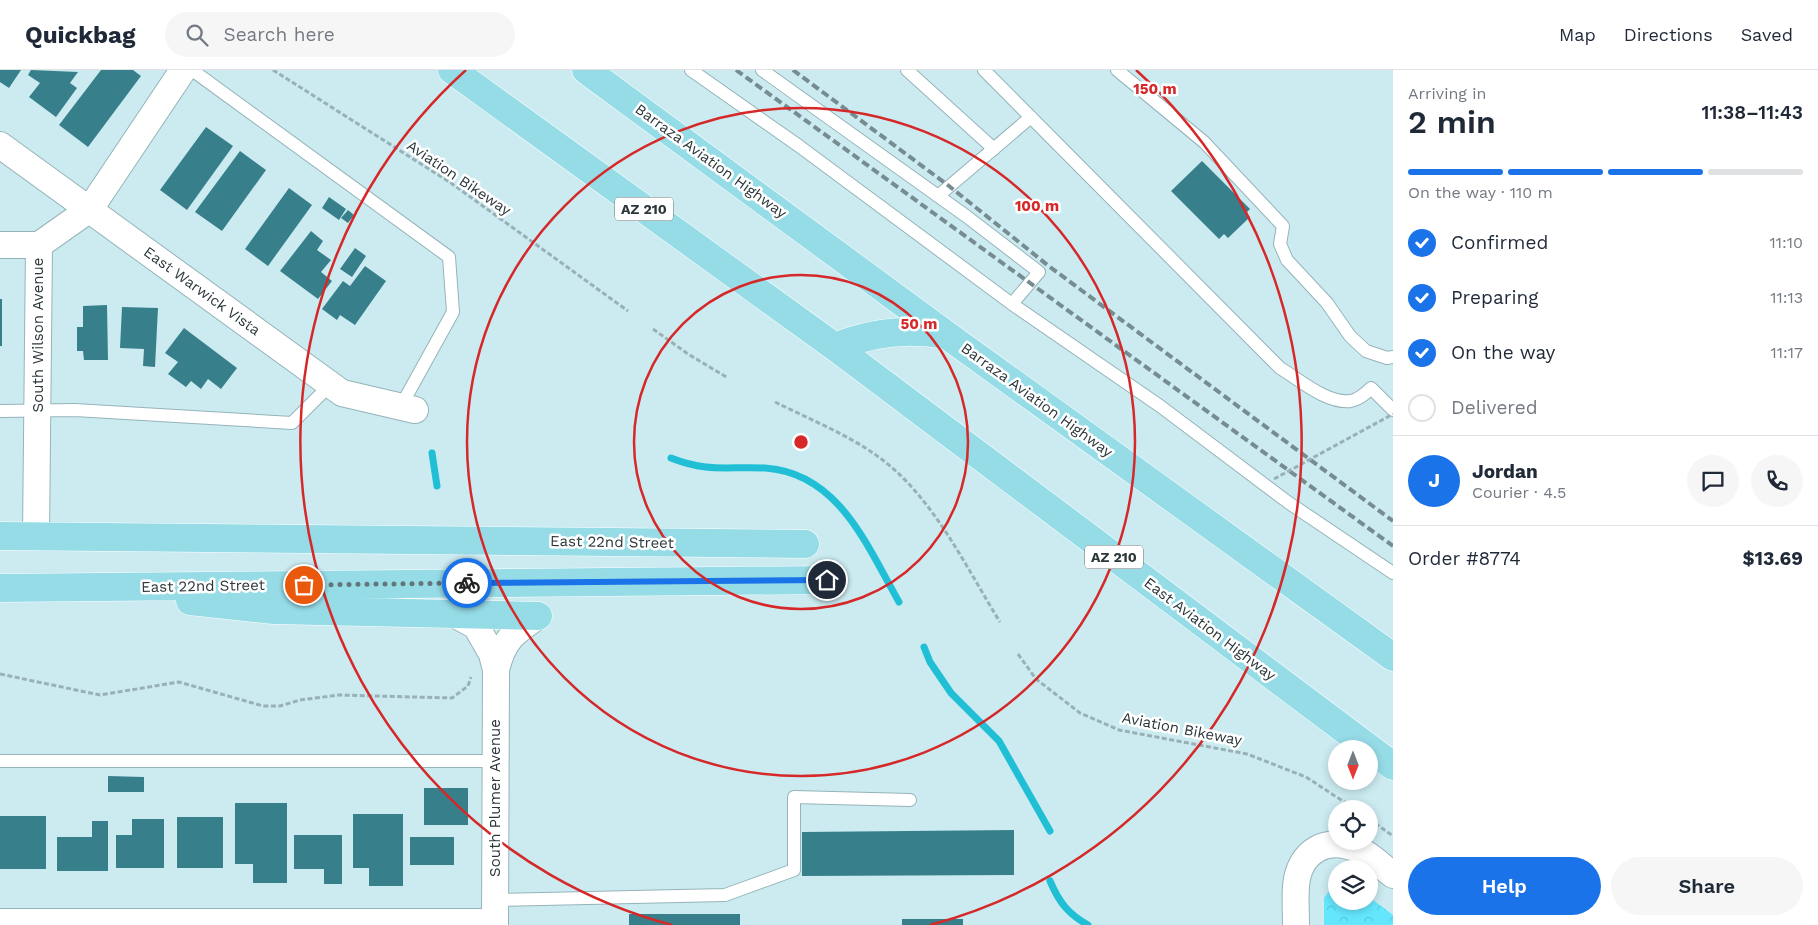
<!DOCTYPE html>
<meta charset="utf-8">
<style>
body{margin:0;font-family:"Work Sans",sans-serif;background:#f6f6f7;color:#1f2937;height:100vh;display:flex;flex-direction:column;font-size:19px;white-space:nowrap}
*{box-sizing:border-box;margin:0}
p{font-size:16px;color:#747a83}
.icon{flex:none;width:28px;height:28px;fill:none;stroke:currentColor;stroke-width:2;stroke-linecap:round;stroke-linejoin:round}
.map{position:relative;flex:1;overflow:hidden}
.side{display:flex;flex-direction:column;background:#fff;width:425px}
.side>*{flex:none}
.needle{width:32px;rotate:180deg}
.tools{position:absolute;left:1328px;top:670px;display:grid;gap:10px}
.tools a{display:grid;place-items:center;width:50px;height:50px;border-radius:50%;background:#fff;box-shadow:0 2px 8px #0003;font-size:25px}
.pin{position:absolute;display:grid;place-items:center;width:42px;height:42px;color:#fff;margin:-21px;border:2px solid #fff;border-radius:50%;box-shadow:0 1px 5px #0007}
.courier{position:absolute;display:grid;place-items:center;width:50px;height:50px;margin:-25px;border:4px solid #1a73e8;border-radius:50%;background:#fff;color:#222;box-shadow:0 1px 6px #0007}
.headline em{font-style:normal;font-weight:600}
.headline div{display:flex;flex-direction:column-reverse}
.headline{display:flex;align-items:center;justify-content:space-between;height:85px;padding:0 15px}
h1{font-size:32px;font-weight:600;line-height:38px}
.bar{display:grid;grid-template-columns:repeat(4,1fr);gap:8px 5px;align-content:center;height:60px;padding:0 15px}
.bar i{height:6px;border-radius:4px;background:#e0e1e3}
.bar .active{background:#1a73e8}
.bar p{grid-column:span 4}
.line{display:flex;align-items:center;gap:12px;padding:0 15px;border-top:1px solid #e0e1e3}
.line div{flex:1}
.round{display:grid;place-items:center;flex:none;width:52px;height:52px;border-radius:26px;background:#f6f6f7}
ol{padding:0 15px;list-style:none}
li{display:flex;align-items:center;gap:15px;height:55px}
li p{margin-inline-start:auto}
li .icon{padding:5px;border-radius:50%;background:#1a73e8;color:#fff;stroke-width:4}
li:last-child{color:#747a83}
li i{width:28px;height:28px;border:2px solid #e0e1e3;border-radius:50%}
.cta{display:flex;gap:10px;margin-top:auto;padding:10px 15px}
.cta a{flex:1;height:58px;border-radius:30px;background:#1a73e8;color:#fff;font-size:20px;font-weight:600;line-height:58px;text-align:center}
.cta a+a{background:#f6f6f7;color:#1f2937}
header{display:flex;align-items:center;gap:30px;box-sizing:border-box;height:70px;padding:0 25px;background:#fff;border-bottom:1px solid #e0e1e3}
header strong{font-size:24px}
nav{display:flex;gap:28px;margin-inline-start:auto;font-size:18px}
.search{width:350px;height:45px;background:#f6f6f7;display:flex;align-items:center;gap:12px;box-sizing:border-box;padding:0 18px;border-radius:28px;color:#747a83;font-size:19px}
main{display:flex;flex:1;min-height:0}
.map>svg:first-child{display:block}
.park{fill:url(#park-crowns)}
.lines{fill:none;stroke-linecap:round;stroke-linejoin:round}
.stream{stroke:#20bfd5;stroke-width:7}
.building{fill:#37808b}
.service-casing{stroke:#95b4b9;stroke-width:14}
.minor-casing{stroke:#95b4b9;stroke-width:28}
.primary-casing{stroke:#fff;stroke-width:29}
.path{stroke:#98b1b6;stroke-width:3;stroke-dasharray:5 2.5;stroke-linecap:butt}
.service{stroke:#fff;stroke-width:12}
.minor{stroke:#fff;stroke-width:26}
.primary{stroke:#95dce7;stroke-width:28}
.rail{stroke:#768c90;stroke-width:4;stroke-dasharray:8 4;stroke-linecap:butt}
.path-bridge{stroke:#98b1b6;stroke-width:3;stroke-dasharray:5 2.5;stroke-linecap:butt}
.done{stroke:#63767a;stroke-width:5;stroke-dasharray:0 9}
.route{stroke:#1a73e8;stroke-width:6}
.ring{fill:none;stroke:#d62828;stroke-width:2.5}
.labels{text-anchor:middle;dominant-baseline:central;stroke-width:5;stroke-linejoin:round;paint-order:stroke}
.shield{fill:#fff;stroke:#6b7375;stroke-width:1}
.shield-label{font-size:14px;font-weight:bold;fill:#2b373a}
.street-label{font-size:15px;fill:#2b373a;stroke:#fff}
.centre{fill:#d62828;stroke:#fff;stroke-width:2.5}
.ring-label{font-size:15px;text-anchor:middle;font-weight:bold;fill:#d62828;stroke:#fff;stroke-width:5;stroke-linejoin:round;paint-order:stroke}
</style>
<header>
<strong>Quickbag</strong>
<div class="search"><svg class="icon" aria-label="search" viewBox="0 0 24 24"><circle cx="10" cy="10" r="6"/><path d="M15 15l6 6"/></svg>Search here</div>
<nav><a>Map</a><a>Directions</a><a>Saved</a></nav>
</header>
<main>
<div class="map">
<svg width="1393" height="855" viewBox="0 0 1393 855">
<defs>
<pattern id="park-crowns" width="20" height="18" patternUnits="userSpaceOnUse" patternTransform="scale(1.25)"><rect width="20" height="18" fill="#64e7fd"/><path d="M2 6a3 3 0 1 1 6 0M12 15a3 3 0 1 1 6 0" fill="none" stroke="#57c7da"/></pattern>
</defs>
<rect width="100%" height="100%" fill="#cbebf1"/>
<path class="park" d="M 1336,812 L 1336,831 L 1369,831 L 1369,827 L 1393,845 L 1393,855 L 1324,855 L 1324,828 Z"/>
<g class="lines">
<path class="stream" d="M 432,383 L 437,416
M 671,388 C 709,403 728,396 765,398 C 839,403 867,476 899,532
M 924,577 L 930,592 L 951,623 L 999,671 L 1050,761
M 1050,811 C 1059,832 1068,844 1088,855"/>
</g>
<path class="building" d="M 0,0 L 21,0 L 9,18 L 0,12 Z
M 31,0 L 78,2 L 70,13 L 77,18 L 56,47 L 29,27 L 40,13 L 28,5 Z
M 101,0 L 133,0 L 141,6 L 88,77 L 59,55 Z
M 206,57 L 233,76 L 187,140 L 160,120 Z
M 240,81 L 266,100 L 222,161 L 195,142 Z
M 1202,91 L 1250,139 L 1246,143 L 1250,147 L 1228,168 L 1224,164 L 1219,169 L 1171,121 Z
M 289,118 L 312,135 L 268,196 L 245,179 Z
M 329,127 L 346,139 L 339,150 L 322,138 Z
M 348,140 L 354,145 L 348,153 L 341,148 Z
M 311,161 L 323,171 L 317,180 L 331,190 L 321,202 L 332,211 L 318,229 L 280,201 Z
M 355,178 L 366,186 L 352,207 L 340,199 Z
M 365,196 L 386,211 L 355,255 L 340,245 L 337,250 L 322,239 L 343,211 L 350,216 Z
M 0,229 L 2,229 L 2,276 L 0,276 Z
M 107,235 L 108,290 L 84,290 L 83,281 L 77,281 L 77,257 L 83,257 L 83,236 Z
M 122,237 L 158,238 L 155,297 L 143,296 L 144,279 L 120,278 Z
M 184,258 L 237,298 L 221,319 L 208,309 L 201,319 L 191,311 L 186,317 L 168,304 L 178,292 L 165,283 Z
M 108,706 L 144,707 L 144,722 L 108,722 Z
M 424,718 L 468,718 L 468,755 L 424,755 Z
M 235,733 L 287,733 L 287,813 L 253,813 L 253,794 L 235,794 Z
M 353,744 L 403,744 L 403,816 L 369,816 L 369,798 L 353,798 Z
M 0,746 L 46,746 L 46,799 L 0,799 Z
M 177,747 L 223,747 L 223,798 L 177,798 Z
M 132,749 L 164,749 L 164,798 L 116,798 L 116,765 L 132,765 Z
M 92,751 L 108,751 L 108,801 L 57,801 L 57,767 L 92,767 Z
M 1014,760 L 1014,805 L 802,806 L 802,762 Z
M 294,765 L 342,765 L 342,814 L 324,814 L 324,799 L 294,799 Z
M 410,767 L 454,767 L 454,795 L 410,795 Z
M 629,844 L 740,844 L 740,855 L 629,855 Z
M 902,849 L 963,849 L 963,855 L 902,855 Z"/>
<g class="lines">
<defs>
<path id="service" d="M 192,0 L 449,187 L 453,242 L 401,336
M 691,0 L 799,76 L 1012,234 L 1160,336 L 1289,433 L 1393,503
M 762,0 L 966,146 L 1039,202 L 1012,234
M 907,0 L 994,79
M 984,0 L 1280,298 C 1300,310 1327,334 1351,331 C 1360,329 1366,323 1371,318 L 1393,340
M 1117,0 L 1204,72 L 1283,156 L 1280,174 L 1287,190 L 1327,233 L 1350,266 L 1366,281 L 1387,288 L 1393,287
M 938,126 L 1031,47
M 0,341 L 75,340 L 292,353 L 330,315
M 0,691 L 496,691
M 495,830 L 725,825 L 794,800 L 794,727 L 910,730"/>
<path id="minor" d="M 0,75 L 342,323 L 415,340
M 0,175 L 39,175
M 39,175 L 90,139 L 183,0
M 36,466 L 39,175
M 452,543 L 476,556 L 492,584 L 496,600
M 0,852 L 495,852
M 495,855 L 496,600 C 503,570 513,563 538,546
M 1296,855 C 1296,842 1295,829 1296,816 C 1299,781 1327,765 1359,780 C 1371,785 1382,797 1393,805"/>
<path id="primary" d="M 452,0 L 835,277 L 1393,696
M 586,0 L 948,266 L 1393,587
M 835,277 C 872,262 907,258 946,265
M 0,466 L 805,474
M 0,518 L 827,510
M 190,531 L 274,540 L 538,546"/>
</defs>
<use href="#service" class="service-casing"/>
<use href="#minor" class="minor-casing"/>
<use href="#primary" class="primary-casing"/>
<path class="path" d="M 273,0 L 451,113 L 628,241
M 653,259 L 688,284 L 728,308
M 775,332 C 807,348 844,363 873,383 C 931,422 964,494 1000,552
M 1018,584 L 1036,609 L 1080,643 L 1119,660 L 1247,684 L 1306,707 L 1355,739
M 0,604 L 100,625 L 179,612 L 263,636 L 280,636 L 300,630 L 339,625 L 452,628 L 468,616 L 471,607
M 1369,749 L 1393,766"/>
<use href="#service" class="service"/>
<use href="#minor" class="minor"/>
<use href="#primary" class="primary"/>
<path class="rail" d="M 736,0 L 1393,476
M 793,0 L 949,116 L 1050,197 L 1393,451"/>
<path class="path-bridge" d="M 1274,409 L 1393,344"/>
</g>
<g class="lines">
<path class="done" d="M 304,515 L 467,513"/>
<path class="route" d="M 467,513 L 827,510"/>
</g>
<g class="ring">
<circle cx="801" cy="372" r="167"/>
<circle cx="801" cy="372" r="334"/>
<path d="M672 855A500 500 0 0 1 466 0M1136 0A500 500 0 0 1 930 855"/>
</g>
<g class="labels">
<g class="shield">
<rect x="615" y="127.5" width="58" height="23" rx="4"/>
<rect x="1085" y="475.5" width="58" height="23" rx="4"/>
</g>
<g class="shield-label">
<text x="644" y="139">AZ 210</text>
<text x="1114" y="487">AZ 210</text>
</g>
<g class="street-label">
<text transform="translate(711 91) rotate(36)">Barraza Aviation Highway</text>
<text transform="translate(459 108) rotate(34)">Aviation Bikeway</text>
<text transform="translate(202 221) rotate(36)">East Warwick Vista</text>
<text transform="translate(38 265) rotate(-90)">South Wilson Avenue</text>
<text transform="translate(1037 330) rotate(36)">Barraza Aviation Highway</text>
<text transform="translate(612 472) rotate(1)">East 22nd Street</text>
<text transform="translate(203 516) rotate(-1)">East 22nd Street</text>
<text transform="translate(1210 559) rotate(37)">East Aviation Highway</text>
<text transform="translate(1182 659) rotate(11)">Aviation Bikeway</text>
<text transform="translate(495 728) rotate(-90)">South Plumer Avenue</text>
</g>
</g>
<circle cx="801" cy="372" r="8" class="centre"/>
<g class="ring-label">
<text x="1155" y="24">150 m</text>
<text x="1037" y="141">100 m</text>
<text x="919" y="259">50 m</text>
</g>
</svg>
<div class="tools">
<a><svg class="needle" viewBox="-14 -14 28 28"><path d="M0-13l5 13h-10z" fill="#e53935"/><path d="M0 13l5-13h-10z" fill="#747a83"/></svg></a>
<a><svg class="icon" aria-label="locate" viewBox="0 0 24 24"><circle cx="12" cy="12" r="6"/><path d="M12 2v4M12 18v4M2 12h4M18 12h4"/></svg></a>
<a><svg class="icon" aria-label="layers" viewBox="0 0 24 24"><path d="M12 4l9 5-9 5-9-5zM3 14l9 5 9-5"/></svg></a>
</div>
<div class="pin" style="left:304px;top:515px;background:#ea580c"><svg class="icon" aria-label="bag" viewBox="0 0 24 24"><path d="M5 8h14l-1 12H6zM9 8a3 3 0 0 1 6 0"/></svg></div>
<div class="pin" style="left:827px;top:510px;background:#1f2937"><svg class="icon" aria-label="home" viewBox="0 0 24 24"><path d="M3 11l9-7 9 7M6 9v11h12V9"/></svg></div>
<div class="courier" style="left:467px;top:513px"><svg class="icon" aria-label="bike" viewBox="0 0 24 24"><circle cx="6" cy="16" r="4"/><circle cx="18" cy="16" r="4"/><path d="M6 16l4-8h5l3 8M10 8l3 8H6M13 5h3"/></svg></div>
</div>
<section class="side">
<div class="headline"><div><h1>2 min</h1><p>Arriving in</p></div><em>11:38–11:43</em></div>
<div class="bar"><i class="active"></i><i class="active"></i><i class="active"></i><i></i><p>On the way · 110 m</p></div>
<ol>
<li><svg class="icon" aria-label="check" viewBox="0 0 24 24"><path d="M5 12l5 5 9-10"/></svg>Confirmed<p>11:10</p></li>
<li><svg class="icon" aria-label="check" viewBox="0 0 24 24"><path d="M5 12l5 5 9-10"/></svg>Preparing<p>11:13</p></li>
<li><svg class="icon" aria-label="check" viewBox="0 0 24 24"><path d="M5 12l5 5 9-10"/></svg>On the way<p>11:17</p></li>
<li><i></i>Delivered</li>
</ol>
<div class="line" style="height:90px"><b class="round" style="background:#1a73e8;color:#fff">J</b><div><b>Jordan</b><p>Courier · 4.5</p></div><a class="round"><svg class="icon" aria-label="chat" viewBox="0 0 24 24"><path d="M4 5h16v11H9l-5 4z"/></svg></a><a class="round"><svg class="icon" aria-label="phone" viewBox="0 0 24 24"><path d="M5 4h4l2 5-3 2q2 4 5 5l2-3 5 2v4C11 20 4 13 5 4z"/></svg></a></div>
<div class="line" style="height:65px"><div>Order #8774</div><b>$13.69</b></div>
<div class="cta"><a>Help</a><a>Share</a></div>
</section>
</main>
